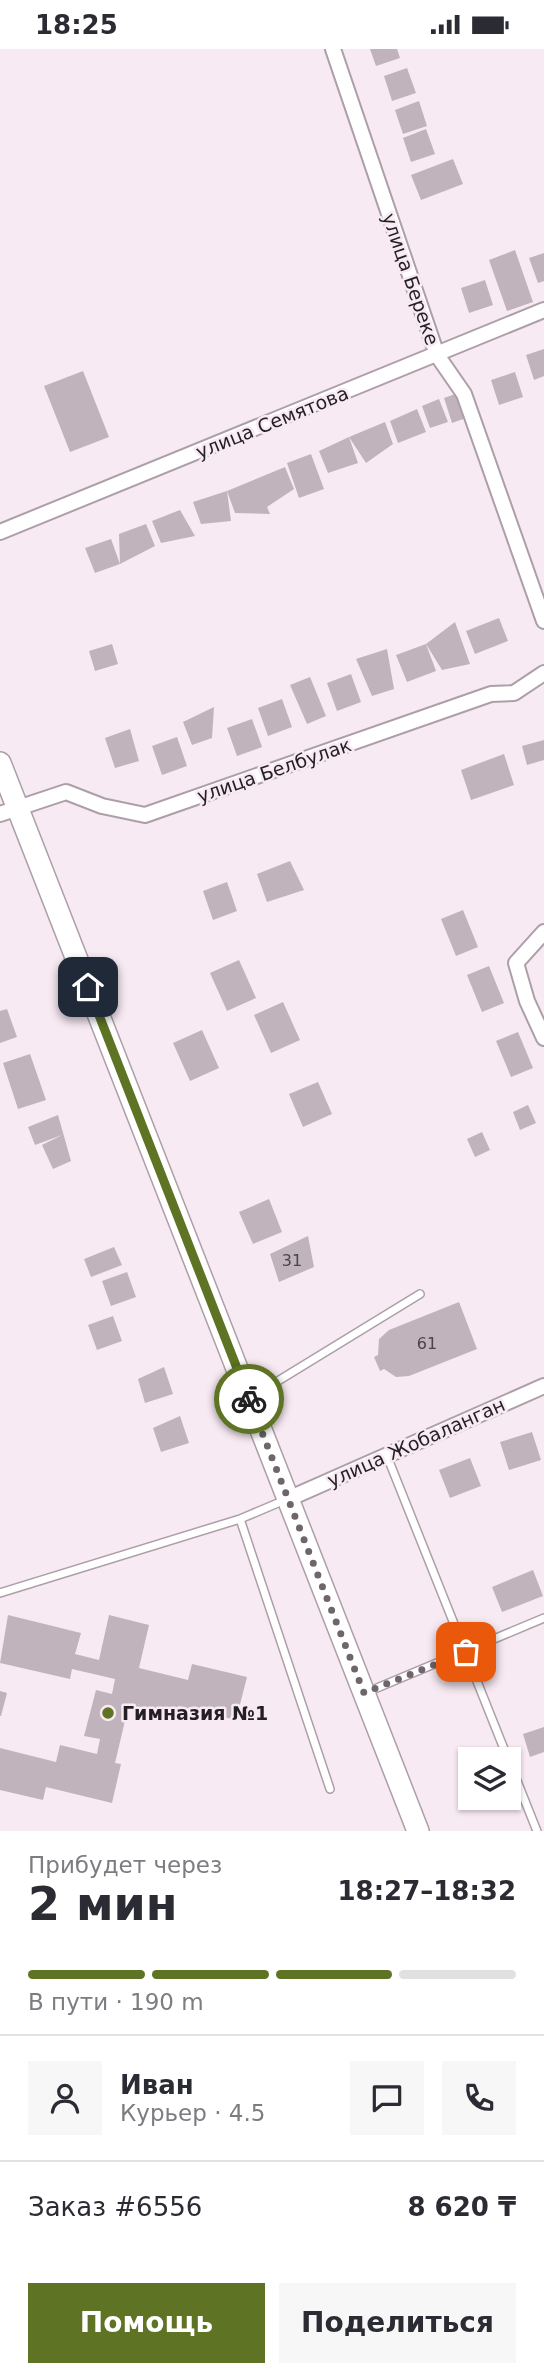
<!DOCTYPE html>
<html lang="ru">
<meta charset="utf-8">
<style>
body{margin:0;font-family:"DejaVu Sans",sans-serif;background:#f7f7f7;color:#2b2b33;height:100vh;display:flex;flex-direction:column;font-size:26px;white-space:nowrap}
*{box-sizing:border-box;margin:0}
p{font-size:23px;color:#7c7c81}
.icon{flex:none;width:38px;height:38px;fill:none;stroke:currentColor;stroke-width:2;stroke-linecap:round;stroke-linejoin:round}
.map{position:relative;height:1782px;overflow:hidden}
.drawer{display:flex;flex-direction:column;background:#fff;flex:1}
.drawer>*{flex:none}
.buttons{position:absolute;left:458px;top:1698px;display:grid;gap:14px}
.buttons a{display:grid;place-items:center;width:63px;height:63px;border-radius:0px;background:#fff;box-shadow:0 2px 5px #0004;font-size:35px}
.pin{position:absolute;display:grid;place-items:center;width:60px;height:60px;color:#fff;margin:-30px;border-radius:14px;box-shadow:0 4px 10px #0006}
.courier{position:absolute;display:grid;place-items:center;width:70px;height:70px;margin:-35px;border:5px solid #5e7323;border-radius:50%;background:#fff;color:#222;box-shadow:0 2px 9px #0007}
.summary em{font-style:normal;font-weight:600}
.summary div{display:flex;flex-direction:column-reverse}
.summary{display:flex;align-items:center;justify-content:space-between;height:119px;padding:0 28px}
h1{font-size:46px;font-weight:600;line-height:52px}
.bar{display:grid;grid-template-columns:repeat(4,1fr);gap:10px 7px;align-content:center;height:84px;padding:0 28px}
.bar i{height:9px;border-radius:5px;background:#e1e1e2}
.bar .on{background:#5e7323}
.bar p{grid-column:span 4}
.line{display:flex;align-items:center;gap:18px;padding:0 28px;border-top:2px solid #e1e1e2}
.line div{flex:1}
.round{display:grid;place-items:center;flex:none;width:74px;height:74px;border-radius:0px;background:#f7f7f7}
.action{display:flex;gap:14px;margin-top:auto;padding:14px 28px}
.action a{flex:1;height:80px;border-radius:0px;background:#5e7323;color:#fff;font-size:28px;font-weight:600;line-height:80px;text-align:center}
.action a+a{background:#f7f7f7;color:#2b2b33}
.status{display:flex;justify-content:space-between;align-items:center;height:49px;padding:0 35px;background:#fff;direction:ltr}
.status svg{height:19px;fill:currentColor}
.map>svg:first-child{display:block}
.building{fill:#c0b3bc}
.lines{fill:none;stroke-linecap:round;stroke-linejoin:round}
.lane-casing{stroke:#ac9fa8;stroke-width:10}
.street-casing{stroke:#ac9fa8;stroke-width:18}
.secondary-casing{stroke:#ac9fa8;stroke-width:24}
.lane{stroke:#fff;stroke-width:7}
.street{stroke:#fff;stroke-width:14}
.secondary{stroke:#fff;stroke-width:21}
.done{stroke:#6e666b;stroke-width:7;stroke-dasharray:0 12.6}
.route{stroke:#5e7323;stroke-width:9}
.poi-dot{fill:#5e7323;stroke:#f8eaf3;stroke-width:2.5}
.labels{text-anchor:middle;dominant-baseline:central;stroke-width:5;stroke-linejoin:round;paint-order:stroke}
.number-label{font-size:16px;fill:#4b4448}
.street-label{font-size:19px;fill:#241f22;stroke:#f8eaf3}
.poi-label{font-size:19px;font-weight:bold;fill:#241f22;stroke:#f8eaf3;text-anchor:start}
</style>
<div class="status"><b>18:25</b><svg viewBox="0 0 49 12"><path d="M0 12V9h3v3zM5 12V6h3v6zM10 12V3h3v9zM15 12V0h3v12zM26 1h20v11H26zM47 4h2v5h-2z"/></svg></div>
<div class="map">
<svg width="544" height="1782" viewBox="0 0 544 1782">
<rect width="100%" height="100%" fill="#f8eaf3"/>
<path class="building" d="M 370,0 L 397,0 L 400,9 L 376,17 Z
M 407,19 L 416,44 L 392,52 L 384,27 Z
M 419,52 L 427,77 L 403,85 L 395,61 Z
M 426,80 L 435,105 L 411,113 L 403,89 Z
M 453,110 L 463,135 L 421,151 L 411,126 Z
M 515,201 L 533,253 L 507,262 L 489,211 Z
M 544,204 L 544,232 L 538,234 L 529,209 Z
M 485,231 L 493,256 L 469,264 L 461,239 Z
M 544,300 L 544,327 L 534,331 L 526,306 Z
M 83,322 L 109,388 L 70,403 L 44,337 Z
M 515,323 L 523,348 L 499,356 L 491,331 Z
M 461,343 L 469,368 L 452,374 L 444,349 Z
M 439,350 L 448,373 L 430,379 L 422,357 Z
M 417,360 L 426,383 L 398,394 L 390,372 Z
M 385,373 L 393,395 L 366,414 L 349,388 Z
M 349,388 L 358,414 L 328,424 L 319,402 Z
M 311,405 L 324,440 L 299,449 L 287,414 Z
M 285,418 L 294,440 L 267,458 L 270,465 L 235,464 L 227,442 Z
M 227,442 L 231,472 L 201,475 L 193,453 Z
M 180,461 L 195,487 L 161,494 L 152,472 Z
M 146,475 L 155,497 L 120,515 L 95,524 L 85,499 L 111,490 L 120,515 L 119,485 Z
M 499,569 L 508,592 L 475,605 L 466,582 Z
M 455,573 L 470,615 L 442,621 L 426,595 Z
M 112,595 L 118,615 L 95,622 L 89,602 Z
M 426,595 L 436,622 L 407,633 L 396,606 Z
M 387,600 L 394,640 L 372,647 L 356,610 Z
M 351,625 L 361,653 L 337,662 L 327,634 Z
M 310,628 L 326,667 L 307,675 L 290,636 Z
M 282,650 L 292,678 L 268,687 L 258,659 Z
M 214,658 L 212,689 L 192,696 L 183,673 Z
M 252,670 L 262,698 L 237,707 L 227,679 Z
M 130,680 L 139,712 L 115,719 L 105,689 Z
M 177,688 L 187,717 L 162,726 L 152,697 Z
M 544,691 L 544,711 L 527,716 L 522,697 Z
M 504,705 L 514,736 L 471,751 L 461,721 Z
M 290,812 L 304,841 L 267,853 L 257,825 Z
M 227,833 L 237,862 L 213,871 L 203,842 Z
M 463,861 L 478,898 L 456,907 L 441,870 Z
M 239,911 L 256,949 L 227,962 L 210,924 Z
M 489,917 L 504,954 L 482,963 L 467,926 Z
M 283,953 L 300,991 L 271,1004 L 254,966 Z
M 7,960 L 17,988 L 0,994 L 0,962 Z
M 202,981 L 219,1019 L 190,1032 L 173,994 Z
M 518,983 L 533,1019 L 511,1028 L 496,992 Z
M 30,1005 L 46,1051 L 18,1060 L 3,1014 Z
M 318,1033 L 332,1065 L 303,1078 L 289,1045 Z
M 528,1056 L 536,1074 L 520,1081 L 513,1063 Z
M 58,1066 L 71,1112 L 53,1120 L 42,1096 L 62,1086 L 35,1096 L 28,1078 Z
M 482,1083 L 490,1101 L 475,1108 L 467,1090 Z
M 269,1150 L 282,1183 L 253,1195 L 239,1163 Z
M 308,1187 L 314,1218 L 279,1233 L 270,1205 Z
M 114,1198 L 122,1216 L 91,1228 L 84,1210 Z
M 127,1223 L 136,1248 L 111,1257 L 102,1232 Z
M 459,1253 L 477,1300 L 409,1327 L 396,1328 L 384,1320 L 380,1322 L 374,1308 L 378,1306 L 379,1290 L 389,1281 Z
M 113,1267 L 122,1292 L 97,1301 L 88,1276 Z
M 164,1318 L 173,1345 L 145,1354 L 138,1330 Z
M 180,1367 L 189,1394 L 161,1403 L 153,1379 Z
M 532,1383 L 541,1411 L 509,1421 L 500,1393 Z
M 470,1409 L 481,1437 L 450,1449 L 439,1421 Z
M 533,1521 L 543,1547 L 502,1563 L 492,1538 Z
M 8,1566 L 81,1584 L 75,1605 L 99,1611 L 109,1566 L 149,1576 L 139,1619 L 188,1631 L 192,1615 L 247,1628 L 236,1671 L 178,1657 L 174,1670 L 128,1659 L 115,1714 L 121,1715 L 112,1754 L 46,1738 L 43,1751 L 0,1741 L 0,1699 L 56,1713 L 60,1696 L 97,1705 L 100,1690 L 84,1687 L 96,1641 L 112,1645 L 115,1630 L 72,1620 L 70,1630 L 0,1614 Z
M 0,1642 L 7,1644 L 1,1667 L 0,1667 Z
M 544,1678 L 544,1703 L 530,1708 L 523,1685 Z"/>
<g class="lines">
<defs>
<path id="lane" d="M 250,1349 L 420,1245
M 387,1407 L 508,1710
M 240,1470 L 330,1740
M 0,1544 L 240,1470 L 285,1451
M 365,1644 L 544,1569
M 509,1712 L 537,1782"/>
<path id="street" d="M 333,0 L 437,306 L 464,345 L 544,572
M 0,483 L 544,261
M 0,765 L 66,743 L 102,757 L 145,766 L 491,645 L 514,644 L 544,624
M 544,883 L 516,914 L 527,952 L 544,989
M 288,1450 L 544,1337"/>
<path id="secondary" d="M 0,714 L 418,1782"/>
</defs>
<use href="#lane" class="lane-casing"/>
<use href="#street" class="street-casing"/>
<use href="#secondary" class="secondary-casing"/>
<use href="#lane" class="lane"/>
<use href="#street" class="street"/>
<use href="#secondary" class="secondary"/>
</g>
<g class="lines">
<path class="done" d="M 249,1350 L 364,1644 L 466,1603"/>
<path class="route" d="M 88,938 L 249,1350"/>
</g>
<circle class="poi-dot" cx="108" cy="1664" r="7"/>
<g class="labels">
<g class="number-label">
<text x="292" y="1211">31</text>
<text x="427" y="1294">61</text>
</g>
<g class="street-label">
<text transform="translate(411 230) rotate(71)">улица Береке</text>
<text transform="translate(272 373) rotate(-22)">улица Семятова</text>
<text transform="translate(274 721) rotate(-19)">улица Белбулак</text>
<text transform="translate(416 1393) rotate(-24)">улица Жобаланган</text>
</g>
<g class="poi-label">
<text x="122" y="1664">Гимназия №1</text>
</g>
</g>
</svg>
<div class="buttons">
<a><svg class="icon" aria-label="layers" viewBox="0 0 24 24"><path d="M12 4l9 5-9 5-9-5zM3 14l9 5 9-5"/></svg></a>
</div>
<div class="pin" style="left:466px;top:1603px;background:#ea580c"><svg class="icon" aria-label="bag" viewBox="0 0 24 24"><path d="M5 8h14l-1 12H6zM9 8a3 3 0 0 1 6 0"/></svg></div>
<div class="pin" style="left:88px;top:938px;background:#1f2937"><svg class="icon" aria-label="home" viewBox="0 0 24 24"><path d="M3 11l9-7 9 7M6 9v11h12V9"/></svg></div>
<div class="courier" style="left:249px;top:1350px"><svg class="icon" aria-label="bike" viewBox="0 0 24 24"><circle cx="6" cy="16" r="4"/><circle cx="18" cy="16" r="4"/><path d="M6 16l4-8h5l3 8M10 8l3 8H6M13 5h3"/></svg></div>
</div>
<section class="drawer">
<div class="summary"><div><h1>2 мин</h1><p>Прибудет через</p></div><em>18:27–18:32</em></div>
<div class="bar"><i class="on"></i><i class="on"></i><i class="on"></i><i></i><p>В пути · 190 m</p></div>
<div class="line" style="height:126px"><a class="round"><svg class="icon" aria-label="person" viewBox="0 0 24 24"><circle cx="12" cy="8" r="4"/><path d="M4 21q1-7 8-7t8 7"/></svg></a><div><b>Иван</b><p>Курьер · 4.5</p></div><a class="round"><svg class="icon" aria-label="chat" viewBox="0 0 24 24"><path d="M4 5h16v11H9l-5 4z"/></svg></a><a class="round"><svg class="icon" aria-label="phone" viewBox="0 0 24 24"><path d="M5 4h4l2 5-3 2q2 4 5 5l2-3 5 2v4C11 20 4 13 5 4z"/></svg></a></div>
<div class="line" style="height:91px"><div>Заказ #6556</div><b>8 620 ₸</b></div>
<div class="action"><a>Помощь</a><a>Поделиться</a></div>
</section>
